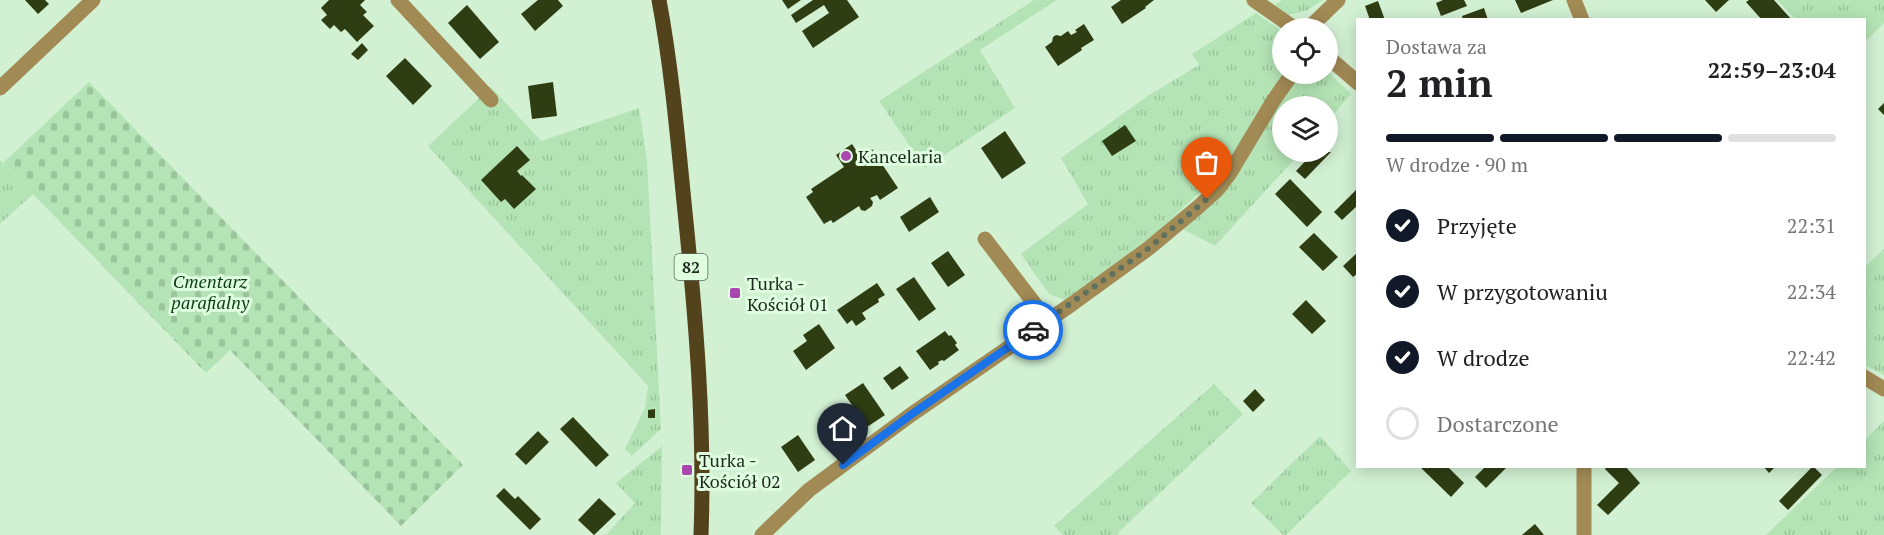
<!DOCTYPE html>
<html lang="pl">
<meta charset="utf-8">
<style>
body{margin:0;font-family:"PT Serif",serif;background:#f2f2f2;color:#202124;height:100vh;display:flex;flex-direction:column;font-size:22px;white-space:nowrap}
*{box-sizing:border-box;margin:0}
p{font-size:20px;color:#757577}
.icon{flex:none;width:33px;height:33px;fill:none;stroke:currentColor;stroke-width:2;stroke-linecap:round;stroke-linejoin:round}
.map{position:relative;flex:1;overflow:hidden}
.side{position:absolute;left:1356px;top:18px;width:510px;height:450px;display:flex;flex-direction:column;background:#fff;border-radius:0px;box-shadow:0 3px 15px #0003}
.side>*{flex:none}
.fabs{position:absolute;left:1272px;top:18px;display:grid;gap:12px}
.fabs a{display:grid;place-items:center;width:66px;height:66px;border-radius:50%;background:#fff;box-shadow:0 3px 15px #0003;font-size:30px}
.pin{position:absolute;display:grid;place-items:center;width:51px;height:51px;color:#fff;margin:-62px -26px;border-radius:50% 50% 50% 0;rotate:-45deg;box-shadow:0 0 6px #0007}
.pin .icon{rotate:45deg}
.courier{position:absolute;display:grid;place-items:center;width:60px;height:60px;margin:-30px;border:4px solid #1a73e8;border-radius:50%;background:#fff;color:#222;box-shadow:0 2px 8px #0007}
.summary em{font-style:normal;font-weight:700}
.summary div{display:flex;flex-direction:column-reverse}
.summary{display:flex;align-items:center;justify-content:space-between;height:102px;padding:0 30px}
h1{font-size:39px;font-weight:700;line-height:45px}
.bar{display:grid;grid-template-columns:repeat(4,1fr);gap:9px 6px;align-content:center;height:72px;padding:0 30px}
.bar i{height:8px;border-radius:4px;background:#e0e0e0}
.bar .active{background:#111827}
.bar p{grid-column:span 4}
ol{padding:0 30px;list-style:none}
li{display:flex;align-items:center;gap:18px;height:66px}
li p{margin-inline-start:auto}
li .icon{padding:6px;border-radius:50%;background:#111827;color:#fff;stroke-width:4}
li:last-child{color:#757577}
li i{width:33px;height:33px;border:3px solid #e0e0e0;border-radius:50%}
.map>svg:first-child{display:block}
.grass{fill:url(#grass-tufts)}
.cemetery{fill:url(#cemetery-stones)}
.building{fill:#2f3d13}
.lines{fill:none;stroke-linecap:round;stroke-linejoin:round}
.minor{stroke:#a28a55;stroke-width:15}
.major{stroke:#53431d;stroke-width:15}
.done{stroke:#5e705e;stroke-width:6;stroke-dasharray:0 10.8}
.route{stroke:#1a73e8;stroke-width:8}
.poi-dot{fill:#a947ae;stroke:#dffee0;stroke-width:2}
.labels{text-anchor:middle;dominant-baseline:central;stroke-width:6;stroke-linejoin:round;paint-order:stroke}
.shield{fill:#dffee0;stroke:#596a59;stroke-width:1.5}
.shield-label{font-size:16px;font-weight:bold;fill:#1f2a1f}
.poi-label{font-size:18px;fill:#1f2a1f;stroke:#dffee0;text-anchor:start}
.park-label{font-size:18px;font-style:italic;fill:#0b3b13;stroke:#dffee0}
</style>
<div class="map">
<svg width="1884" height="535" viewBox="0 0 1884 535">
<defs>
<pattern id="grass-tufts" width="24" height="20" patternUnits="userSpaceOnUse" patternTransform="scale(1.5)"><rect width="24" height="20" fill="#b4e4b5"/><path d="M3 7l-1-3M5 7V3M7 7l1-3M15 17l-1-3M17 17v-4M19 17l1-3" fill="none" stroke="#9ac49b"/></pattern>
<pattern id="cemetery-stones" width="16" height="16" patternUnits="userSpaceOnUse" patternTransform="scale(1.5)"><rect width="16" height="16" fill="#b4e4b5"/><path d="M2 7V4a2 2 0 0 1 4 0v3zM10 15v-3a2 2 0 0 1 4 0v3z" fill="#9ac49b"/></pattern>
</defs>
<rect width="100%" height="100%" fill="#d2f1d3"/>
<path class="grass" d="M 1034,0 L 1057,0 L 980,50 L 1015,108 L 925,168 L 879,101 Z
M 1282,0 L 1323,0 L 1306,11 L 1288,15 L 1275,5 Z
M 1777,0 L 1884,0 L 1884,23 L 1865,42 L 1864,20 L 1795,19 Z
M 1256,13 L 1282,31 L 1283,74 L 1260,108 L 1225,169 L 1155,234 L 1065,300 L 1049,294 L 1021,254 L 1088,204 L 1061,158 L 1149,95 L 1199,65 L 1192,54 Z
M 1328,72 L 1351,94 L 1328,121 L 1328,106 L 1282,106 L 1282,152 L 1301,152 L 1215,246 L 1182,229 L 1227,188 L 1244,165 L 1276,105 L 1299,74 L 1328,74 Z
M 491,87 L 541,141 L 639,108 L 647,159 L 661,429 L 632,456 L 625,449 L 645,408 L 648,386 L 428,146 Z
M 0,160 L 33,194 L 0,224 Z
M 1884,249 L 1884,375 L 1865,365 L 1864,268 Z
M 1214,384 L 1243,414 L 1118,533 L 1119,535 L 1063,535 L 1054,526 Z
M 1884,421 L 1884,535 L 1766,535 L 1837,467 L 1864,466 L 1865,440 Z
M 1320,436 L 1351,471 L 1286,535 L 1283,535 L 1251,503 Z
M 662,446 L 661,535 L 606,535 L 635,503 L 616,483 Z"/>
<path class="cemetery" d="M 89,82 L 463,465 L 401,526 L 230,350 L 206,373 L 3,163 Z"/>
<path class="building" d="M 25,0 L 45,0 L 49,4 L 38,14 Z
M 329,0 L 365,0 L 360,5 L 367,12 L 363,15 L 374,26 L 357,42 L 345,29 L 341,32 L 334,25 L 330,29 L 321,20 L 327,15 L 321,8 Z
M 538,0 L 558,0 L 563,6 L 535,31 L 521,14 Z
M 782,0 L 801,0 L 788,9 Z
M 813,0 L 847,0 L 859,17 L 813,48 L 802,31 L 829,13 L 824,5 L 796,23 L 791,15 Z
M 1121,0 L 1154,0 L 1145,7 L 1146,8 L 1122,24 L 1111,7 Z
M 1443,0 L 1464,0 L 1467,6 L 1441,16 L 1436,3 Z
M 1515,0 L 1553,0 L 1521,13 Z
M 1705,0 L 1729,0 L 1716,12 Z
M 1749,0 L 1774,0 L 1792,20 L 1762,20 L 1746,2 Z
M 1378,1 L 1385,20 L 1370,20 L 1365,6 Z
M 467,5 L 499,42 L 480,59 L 448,23 Z
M 1484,8 L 1488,20 L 1463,20 L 1462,16 Z
M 1084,24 L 1094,40 L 1081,48 L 1082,50 L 1058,66 L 1045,47 L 1052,42 L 1053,37 L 1056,35 L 1061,36 L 1068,31 L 1071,35 L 1077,32 L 1075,30 Z
M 362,43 L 368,50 L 358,60 L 351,54 Z
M 405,58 L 432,86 L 413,105 L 386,76 Z
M 553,82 L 557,116 L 532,119 L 528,86 Z
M 1884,103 L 1884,115 L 1878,109 Z
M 1125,125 L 1136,141 L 1112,156 L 1102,141 Z
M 1005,131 L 1026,163 L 1002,179 L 981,148 Z
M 852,144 L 860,156 L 872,149 L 898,188 L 880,200 L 877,195 L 870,198 L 873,202 L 872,206 L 865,211 L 861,210 L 859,206 L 833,223 L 831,220 L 824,224 L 806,197 L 813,192 L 811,189 L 844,167 L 836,155 Z
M 517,146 L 530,160 L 517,171 L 521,176 L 522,175 L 536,189 L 514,209 L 505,199 L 501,202 L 481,180 Z
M 1314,152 L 1331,152 L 1305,179 L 1296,171 Z
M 1290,179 L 1322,212 L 1307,227 L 1275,194 Z
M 1358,188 L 1358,205 L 1342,220 L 1334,212 Z
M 930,197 L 939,212 L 909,232 L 900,217 Z
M 1314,233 L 1338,257 L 1323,271 L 1299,247 Z
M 948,251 L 965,275 L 948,287 L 931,263 Z
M 1358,252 L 1358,273 L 1353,277 L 1343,266 Z
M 914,277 L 936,309 L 919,321 L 896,289 Z
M 877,283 L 885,295 L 878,299 L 879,302 L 862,313 L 866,319 L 856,326 L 852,320 L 847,324 L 837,310 Z
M 1306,300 L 1326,321 L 1312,334 L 1292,314 Z
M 819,324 L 835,348 L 806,370 L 793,351 L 807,341 L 803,335 Z
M 945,331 L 949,336 L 951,335 L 957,343 L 955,345 L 959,350 L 944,361 L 942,360 L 938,362 L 939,364 L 930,370 L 916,351 Z
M 900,366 L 909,378 L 892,390 L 883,378 Z
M 863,383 L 885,415 L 867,427 L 845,395 Z
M 1255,389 L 1265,400 L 1253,412 L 1243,401 Z
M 655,409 L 655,418 L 648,418 L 648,410 Z
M 573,417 L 609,455 L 596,467 L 560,429 Z
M 538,431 L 549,442 L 526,465 L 515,454 Z
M 798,435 L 815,460 L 798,472 L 781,447 Z
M 1419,466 L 1447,466 L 1464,483 L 1451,497 Z
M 1486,466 L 1508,466 L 1486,488 L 1475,477 Z
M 1607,466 L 1625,466 L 1640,483 L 1608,515 L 1597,505 L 1619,483 L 1605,469 Z
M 1763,466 L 1776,466 L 1769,473 Z
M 1813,466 L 1822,475 L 1788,510 L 1779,501 Z
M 504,488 L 515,499 L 518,496 L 541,519 L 530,530 L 496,496 Z
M 599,498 L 616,514 L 594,535 L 578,520 Z
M 1535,524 L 1544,535 L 1522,535 Z"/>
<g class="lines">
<path class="minor" d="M 398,0 L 491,100
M 1254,0 L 1294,28
M 1574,0 L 1582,20
M 1309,28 L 1338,0
M 1328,57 L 1358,83
M 0,88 L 93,0
M 985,239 L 1047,320
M 1864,377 L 1884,389
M 762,535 L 809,490 L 912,414 L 1072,304 L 1149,248 L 1197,208 L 1217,190 L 1230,173 L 1273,101 L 1292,74
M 1584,535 L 1584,466"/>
<path class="major" d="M 659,0 C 672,70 678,142 685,212 C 696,320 705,427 701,535"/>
</g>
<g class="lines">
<path class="done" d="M 1033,330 L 1149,248 L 1207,199"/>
<path class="route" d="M 843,465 L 912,414 L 1033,330"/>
</g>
<g class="poi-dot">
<circle cx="846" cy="156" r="6"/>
<rect x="729" y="287" width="12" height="12" rx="3"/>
<rect x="681" y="464" width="12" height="12" rx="3"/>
</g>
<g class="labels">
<rect class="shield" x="674.5" y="254" width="33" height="26" rx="4.5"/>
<g class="shield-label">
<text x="691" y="267">82</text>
</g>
<g class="poi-label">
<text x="858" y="156">Kancelaria</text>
<text x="747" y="283">Turka -<tspan x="747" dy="21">Kościół 01</tspan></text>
<text x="699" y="460">Turka -<tspan x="699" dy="21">Kościół 02</tspan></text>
</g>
<g class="park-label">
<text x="210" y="281">Cmentarz<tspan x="210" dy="21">parafialny</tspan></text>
</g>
</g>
</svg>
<div class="fabs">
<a><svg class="icon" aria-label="locate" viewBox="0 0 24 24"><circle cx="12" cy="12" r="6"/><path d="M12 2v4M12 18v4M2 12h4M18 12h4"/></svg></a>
<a><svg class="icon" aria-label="layers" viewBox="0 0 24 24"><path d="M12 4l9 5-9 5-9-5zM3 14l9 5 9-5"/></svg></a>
</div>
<div class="pin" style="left:1207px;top:199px;background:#ea580c"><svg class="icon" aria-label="bag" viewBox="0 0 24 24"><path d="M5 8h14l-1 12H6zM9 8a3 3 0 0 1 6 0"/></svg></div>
<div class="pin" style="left:843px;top:465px;background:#1f2937"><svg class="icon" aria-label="home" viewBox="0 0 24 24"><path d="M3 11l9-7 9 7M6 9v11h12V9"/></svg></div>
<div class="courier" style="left:1033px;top:330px"><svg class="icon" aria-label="car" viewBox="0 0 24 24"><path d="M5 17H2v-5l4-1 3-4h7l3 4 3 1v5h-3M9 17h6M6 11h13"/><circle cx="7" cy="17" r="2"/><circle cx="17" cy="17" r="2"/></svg></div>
<section class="side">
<div class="summary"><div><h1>2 min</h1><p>Dostawa za</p></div><em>22:59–23:04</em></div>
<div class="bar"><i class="active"></i><i class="active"></i><i class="active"></i><i></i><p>W drodze · 90 m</p></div>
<ol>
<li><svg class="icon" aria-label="check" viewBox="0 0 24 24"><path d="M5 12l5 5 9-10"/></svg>Przyjęte<p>22:31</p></li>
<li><svg class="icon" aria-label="check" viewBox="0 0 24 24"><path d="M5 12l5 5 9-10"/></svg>W przygotowaniu<p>22:34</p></li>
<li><svg class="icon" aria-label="check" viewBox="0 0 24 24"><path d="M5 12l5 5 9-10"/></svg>W drodze<p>22:42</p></li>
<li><i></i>Dostarczone</li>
</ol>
</section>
</div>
